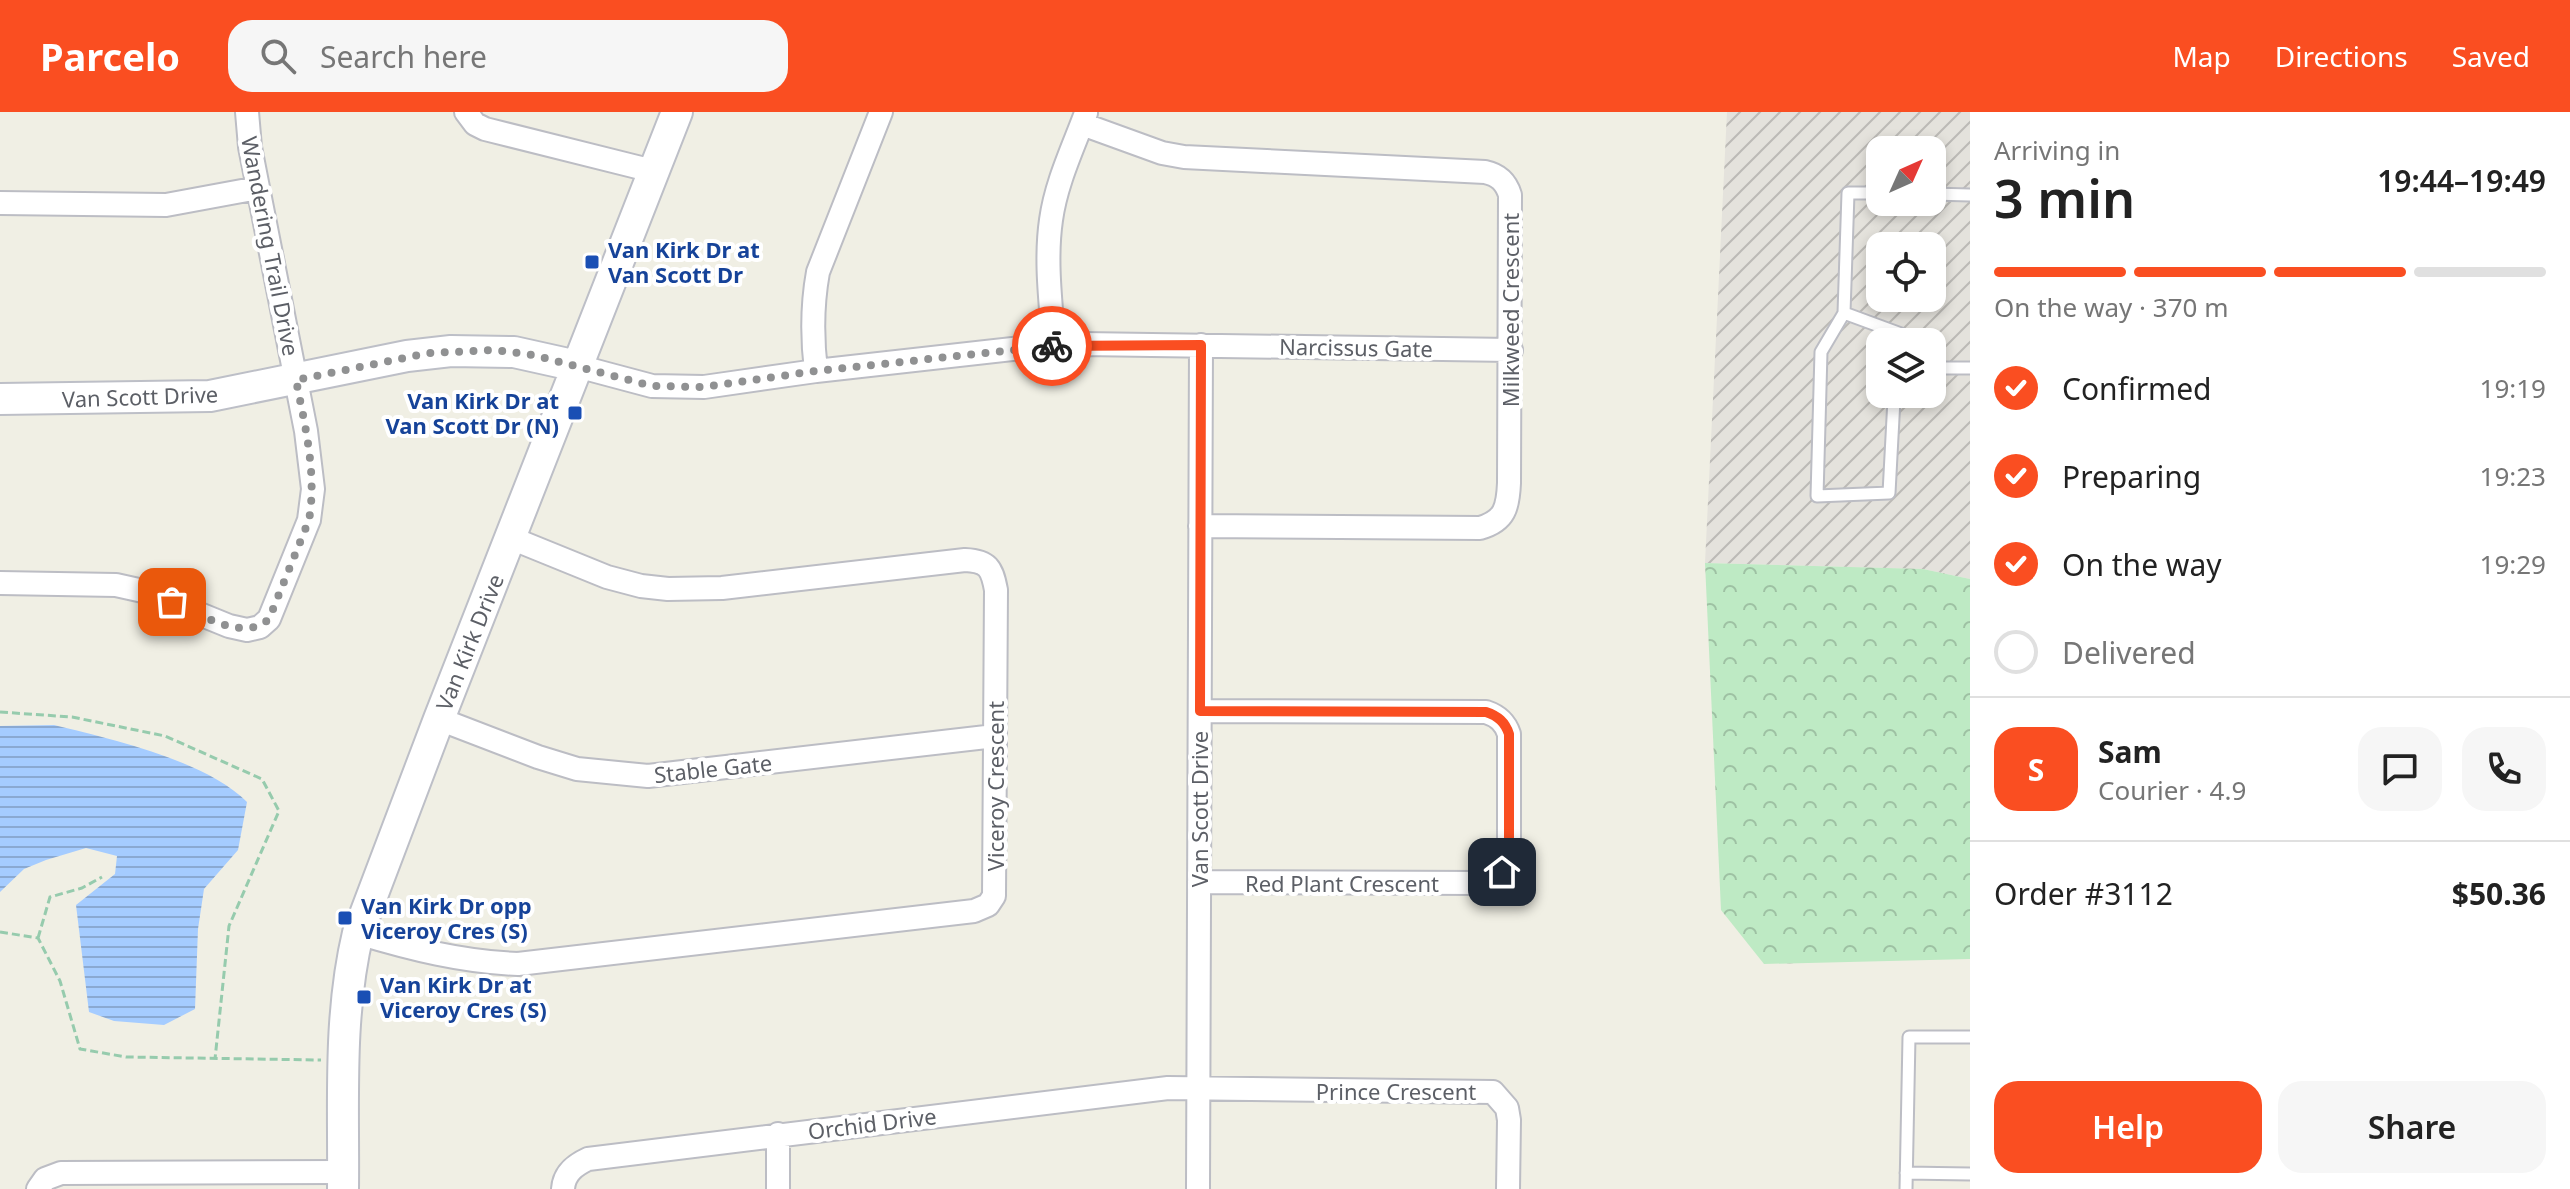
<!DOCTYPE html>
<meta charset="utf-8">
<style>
body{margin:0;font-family:"Noto Sans",sans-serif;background:#f6f6f6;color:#222;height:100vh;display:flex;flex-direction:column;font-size:30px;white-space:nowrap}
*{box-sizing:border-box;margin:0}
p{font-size:26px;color:#767676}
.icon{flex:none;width:44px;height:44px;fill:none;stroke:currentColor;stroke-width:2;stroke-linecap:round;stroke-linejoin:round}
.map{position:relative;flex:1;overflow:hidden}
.details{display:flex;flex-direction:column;background:#fff;width:600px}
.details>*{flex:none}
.needle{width:52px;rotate:45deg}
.buttons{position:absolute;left:1866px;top:24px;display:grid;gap:16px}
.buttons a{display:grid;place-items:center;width:80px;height:80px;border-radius:16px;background:#fff;box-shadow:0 4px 12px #0003;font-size:40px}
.pin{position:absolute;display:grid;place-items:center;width:68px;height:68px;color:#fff;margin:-34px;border-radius:16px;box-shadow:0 4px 12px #0006}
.courier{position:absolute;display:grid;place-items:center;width:80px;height:80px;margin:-40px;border:6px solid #fa4e21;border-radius:50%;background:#fff;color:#222;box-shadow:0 2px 10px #0007}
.headline em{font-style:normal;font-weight:600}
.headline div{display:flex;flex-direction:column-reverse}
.headline{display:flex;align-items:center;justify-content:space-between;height:136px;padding:0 24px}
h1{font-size:52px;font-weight:600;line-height:60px}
.bar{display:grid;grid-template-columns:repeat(4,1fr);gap:12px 8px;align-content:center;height:96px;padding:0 24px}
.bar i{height:10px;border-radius:6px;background:#e0e0e0}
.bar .current{background:#fa4e21}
.bar p{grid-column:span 4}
.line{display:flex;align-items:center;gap:20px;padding:0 24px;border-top:2px solid #e0e0e0}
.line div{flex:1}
.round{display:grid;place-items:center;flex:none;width:84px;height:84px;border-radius:24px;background:#f6f6f6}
ol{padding:0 24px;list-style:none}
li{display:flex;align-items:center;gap:24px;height:88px}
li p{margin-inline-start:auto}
li .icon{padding:8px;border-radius:50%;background:#fa4e21;color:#fff;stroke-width:4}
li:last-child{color:#767676}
li i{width:44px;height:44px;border:4px solid #e0e0e0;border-radius:50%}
.button{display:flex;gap:16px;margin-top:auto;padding:16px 24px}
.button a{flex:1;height:92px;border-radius:24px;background:#fa4e21;color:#fff;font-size:32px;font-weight:600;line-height:92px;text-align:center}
.button a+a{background:#f6f6f6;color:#222}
header{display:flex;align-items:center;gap:48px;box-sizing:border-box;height:112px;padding:0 40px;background:#fa4e21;color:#fff}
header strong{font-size:38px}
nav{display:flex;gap:44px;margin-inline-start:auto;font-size:28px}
.search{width:560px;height:72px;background:#f6f6f6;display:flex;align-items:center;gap:20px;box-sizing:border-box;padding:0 28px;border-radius:24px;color:#767676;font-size:30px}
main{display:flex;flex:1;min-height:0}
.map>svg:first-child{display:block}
.industrial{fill:url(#industrial-furrows);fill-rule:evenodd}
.forest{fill:url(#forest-crowns)}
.water{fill:url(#water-rules)}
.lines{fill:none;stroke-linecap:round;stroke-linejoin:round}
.lane-casing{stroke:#bcbdc4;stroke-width:15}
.street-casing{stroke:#bcbdc4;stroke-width:26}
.secondary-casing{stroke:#bdbfc7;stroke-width:34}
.path{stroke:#96cbad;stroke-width:3;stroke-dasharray:8 4;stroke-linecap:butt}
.lane{stroke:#fff;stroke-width:11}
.street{stroke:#fff;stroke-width:22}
.secondary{stroke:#fff;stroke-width:30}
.done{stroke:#909192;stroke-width:8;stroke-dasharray:0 14.4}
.route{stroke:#fa4e21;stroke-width:10}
.transit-dot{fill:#1a4fb4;stroke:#fff;stroke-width:3}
.labels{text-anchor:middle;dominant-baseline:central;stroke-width:8;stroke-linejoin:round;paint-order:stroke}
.street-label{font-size:22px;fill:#5c5f66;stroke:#fff}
.transit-label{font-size:22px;font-weight:bold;fill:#164399;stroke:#fff;text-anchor:start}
</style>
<header>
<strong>Parcelo</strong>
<div class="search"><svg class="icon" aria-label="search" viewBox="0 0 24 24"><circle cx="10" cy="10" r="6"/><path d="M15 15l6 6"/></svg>Search here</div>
<nav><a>Map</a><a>Directions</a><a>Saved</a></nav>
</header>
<main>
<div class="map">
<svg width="1970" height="1077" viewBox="0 0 1970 1077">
<defs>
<pattern id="industrial-furrows" width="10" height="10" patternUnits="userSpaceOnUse" patternTransform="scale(2)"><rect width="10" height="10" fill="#e4e2dc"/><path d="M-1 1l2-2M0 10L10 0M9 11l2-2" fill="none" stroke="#bcbab6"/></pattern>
<pattern id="forest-crowns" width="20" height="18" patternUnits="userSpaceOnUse" patternTransform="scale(2)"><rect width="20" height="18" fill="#beeac4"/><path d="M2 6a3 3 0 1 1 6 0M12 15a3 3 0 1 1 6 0" fill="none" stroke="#9ec1a3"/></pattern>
<pattern id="water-rules" width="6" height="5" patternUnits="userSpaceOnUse" patternTransform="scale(2)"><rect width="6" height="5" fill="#a5ccff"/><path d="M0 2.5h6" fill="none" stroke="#8aa9d2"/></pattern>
</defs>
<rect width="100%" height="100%" fill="#f0efe4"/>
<path class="industrial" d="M 1727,0 L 1970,0 L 1970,467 L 1923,457 L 1705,451 ZM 1880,38 L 1932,38 L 1932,90 L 1880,90 ZM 1880,134 L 1932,134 L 1932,186 L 1880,186 ZM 1880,230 L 1932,230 L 1932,282 L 1880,282 Z"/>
<path class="forest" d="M 1705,451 L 1923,457 L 1970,467 L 1970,847 L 1764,852 L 1721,798 Z"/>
<path class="water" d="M 54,613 C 111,627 205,648 247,690 L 238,738 L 204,777 L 198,817 L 195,897 L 164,913 L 114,909 L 89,900 L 76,793 L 115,762 L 117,744 L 86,736 L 46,748 L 24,757 L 0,780 L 0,614 Z"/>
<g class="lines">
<defs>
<path id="lane" d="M 1880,81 L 1848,81 L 1844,201 L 1901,222 L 1909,230
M 1932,82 L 1970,83
M 1844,201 L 1821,240 L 1817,384 L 1889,381 L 1894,287 L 1900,282
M 1932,253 L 1935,256 L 1970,256
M 1906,1061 L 1970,1062
M 1906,1077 L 1909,925 L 1970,925"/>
<path id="street" d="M 466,0 L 475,12 L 485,17 L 653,59
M 1082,12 L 1162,41 L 1184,45 L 1485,60 C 1499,63 1506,70 1510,83 L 1509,371 C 1508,395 1505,409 1480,416 L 1200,414
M 0,91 L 166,93 L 258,76
M 1054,234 C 1051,193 1045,149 1051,108 C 1056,71 1073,36 1086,1
M 577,254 L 652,274 L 704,275 L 816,259 L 1021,236 L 1083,232 L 1511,238
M 816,259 C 812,226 812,193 818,160 L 881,0
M 0,471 L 116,473 L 143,479 L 229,514 L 247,518 L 260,515 L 269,507 L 309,408 L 313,377 L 306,319 L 250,35 L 247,0
M 439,607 L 538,645 L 577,657 L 648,664 L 995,624
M 1199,770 L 1481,771 C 1495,768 1502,760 1509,748 L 1509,622 C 1505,610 1498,604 1486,600 L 1200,599
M 358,821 C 411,837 463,850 518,852 L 974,799 L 988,793 L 994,784 L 996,478 C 992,456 988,449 965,448 L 722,476 L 668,477 L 641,474 L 607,465 L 511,426
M 38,1077 L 45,1067 L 61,1061 L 343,1060
M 563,1077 C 564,1061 575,1053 588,1047 L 1168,976 L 1493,980 L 1507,996 L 1509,1008 L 1508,1077
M 778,1077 L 778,1022
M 1198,1077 L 1201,233"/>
<path id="secondary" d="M 0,287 L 210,284 L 407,244 L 451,239 L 514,240 L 577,254
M 343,1077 C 344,992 338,905 358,821 L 439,607 L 677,0"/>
</defs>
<use href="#lane" class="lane-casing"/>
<use href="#street" class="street-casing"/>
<use href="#secondary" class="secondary-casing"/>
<path class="path" d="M 0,600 L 72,605 L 165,624 L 262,667 L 279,699 L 229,814 L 215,947
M 0,820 L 38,826 L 60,869 L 80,937 L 126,945 L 321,948
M 38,826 L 50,785 L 82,776 L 102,765"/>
<use href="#lane" class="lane"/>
<use href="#street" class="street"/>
<use href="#secondary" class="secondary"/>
</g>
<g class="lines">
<path class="done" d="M 172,490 C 199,501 243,531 269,507 L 309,408 C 317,361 305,314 296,268 L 429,241 L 495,238 L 533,243 L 652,274 L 704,275 L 816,259 L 1052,234"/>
<path class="route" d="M 1052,234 L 1201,233 L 1200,599 L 1486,600 C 1498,604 1505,610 1509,622 L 1509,748 L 1502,760"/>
</g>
<g class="transit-dot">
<rect x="584" y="142" width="16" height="16" rx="4"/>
<rect x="567" y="293" width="16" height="16" rx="4"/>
<rect x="337" y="798" width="16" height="16" rx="4"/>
<rect x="356" y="877" width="16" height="16" rx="4"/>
</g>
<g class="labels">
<g class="street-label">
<text transform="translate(271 134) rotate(79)">Wandering Trail Drive</text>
<text transform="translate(1510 198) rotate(-90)">Milkweed Crescent</text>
<text transform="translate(1356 235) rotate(1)">Narcissus Gate</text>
<text transform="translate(140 284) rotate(-2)">Van Scott Drive</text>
<text transform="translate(469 530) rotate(-68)">Van Kirk Drive</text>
<text transform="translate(713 656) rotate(-6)">Stable Gate</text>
<text transform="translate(995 674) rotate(-90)">Viceroy Crescent</text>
<text transform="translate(1199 697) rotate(-90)">Van Scott Drive</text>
<text x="1342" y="771">Red Plant Crescent</text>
<text x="1396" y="979">Prince Crescent</text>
<text transform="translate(872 1011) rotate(-7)">Orchid Drive</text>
</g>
<g class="transit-label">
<text x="608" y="137">Van Kirk Dr at<tspan x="608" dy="25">Van Scott Dr</tspan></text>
<text x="559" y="288" text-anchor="end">Van Kirk Dr at<tspan x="559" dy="25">Van Scott Dr (N)</tspan></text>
<text x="361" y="793">Van Kirk Dr opp<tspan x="361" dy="25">Viceroy Cres (S)</tspan></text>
<text x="380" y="872">Van Kirk Dr at<tspan x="380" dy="25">Viceroy Cres (S)</tspan></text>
</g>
</g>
</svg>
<div class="buttons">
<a><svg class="needle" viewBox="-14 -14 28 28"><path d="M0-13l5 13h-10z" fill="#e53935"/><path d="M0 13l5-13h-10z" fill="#767676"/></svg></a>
<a><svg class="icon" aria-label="locate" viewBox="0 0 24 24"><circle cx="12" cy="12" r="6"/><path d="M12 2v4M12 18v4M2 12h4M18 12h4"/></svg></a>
<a><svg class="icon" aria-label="layers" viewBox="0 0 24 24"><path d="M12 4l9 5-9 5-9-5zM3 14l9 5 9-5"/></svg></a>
</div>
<div class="pin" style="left:172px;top:490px;background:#ea580c"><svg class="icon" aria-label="bag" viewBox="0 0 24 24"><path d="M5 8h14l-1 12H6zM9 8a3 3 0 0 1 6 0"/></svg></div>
<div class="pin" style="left:1502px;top:760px;background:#1f2937"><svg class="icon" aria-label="home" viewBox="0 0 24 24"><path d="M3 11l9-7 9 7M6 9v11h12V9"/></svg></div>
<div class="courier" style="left:1052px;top:234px"><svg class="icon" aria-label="bike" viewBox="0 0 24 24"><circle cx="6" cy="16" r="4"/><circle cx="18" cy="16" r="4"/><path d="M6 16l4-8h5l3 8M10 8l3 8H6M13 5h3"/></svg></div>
</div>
<section class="details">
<div class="headline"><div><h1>3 min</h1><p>Arriving in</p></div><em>19:44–19:49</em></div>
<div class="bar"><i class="current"></i><i class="current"></i><i class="current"></i><i></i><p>On the way · 370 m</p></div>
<ol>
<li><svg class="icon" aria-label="check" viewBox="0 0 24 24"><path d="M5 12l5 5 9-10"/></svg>Confirmed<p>19:19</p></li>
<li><svg class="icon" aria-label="check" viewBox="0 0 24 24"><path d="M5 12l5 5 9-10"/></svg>Preparing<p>19:23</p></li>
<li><svg class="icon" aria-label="check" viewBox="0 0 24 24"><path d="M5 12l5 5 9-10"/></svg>On the way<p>19:29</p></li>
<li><i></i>Delivered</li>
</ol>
<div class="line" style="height:144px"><b class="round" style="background:#fa4e21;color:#fff">S</b><div><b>Sam</b><p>Courier · 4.9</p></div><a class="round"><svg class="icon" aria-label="chat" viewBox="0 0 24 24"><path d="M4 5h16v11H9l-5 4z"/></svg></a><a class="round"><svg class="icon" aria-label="phone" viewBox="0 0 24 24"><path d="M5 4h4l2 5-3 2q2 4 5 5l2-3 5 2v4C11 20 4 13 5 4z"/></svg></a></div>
<div class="line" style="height:104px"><div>Order #3112</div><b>$50.36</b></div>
<div class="button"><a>Help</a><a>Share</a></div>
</section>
</main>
